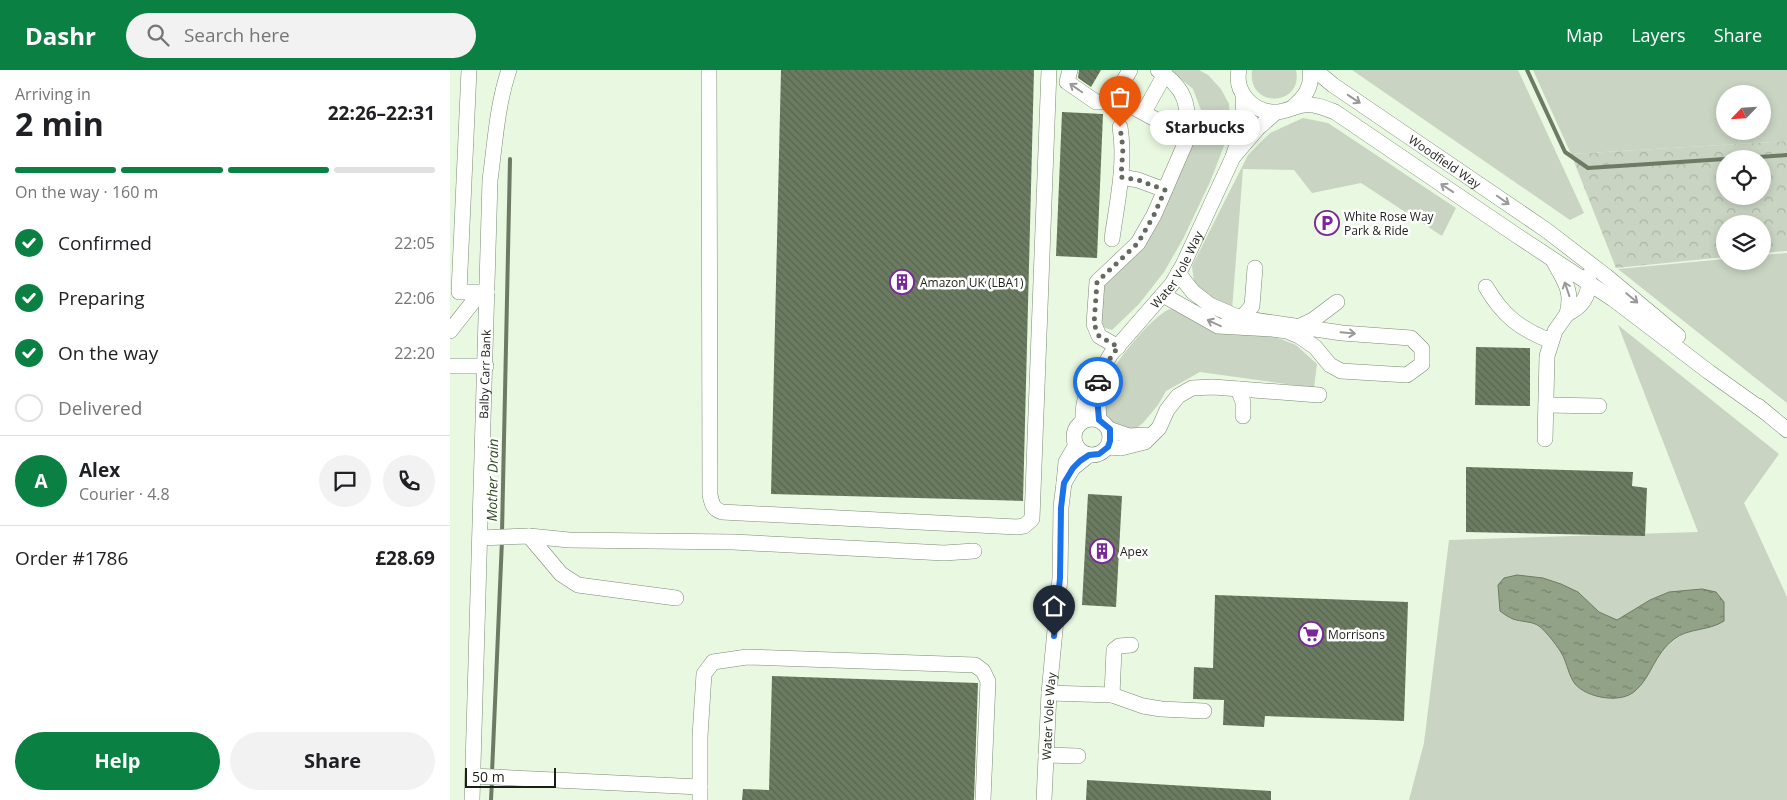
<!DOCTYPE html>
<meta charset="utf-8">
<style>
body{margin:0;font-family:"Open Sans",sans-serif;background:#f2f2f2;color:#202124;height:100vh;display:flex;flex-direction:column;font-size:19px;white-space:nowrap}
*{box-sizing:border-box;margin:0}
p{font-size:16px;color:#757577}
.icon{flex:none;width:28px;height:28px;fill:none;stroke:currentColor;stroke-width:2;stroke-linecap:round;stroke-linejoin:round}
.map{position:relative;flex:1;overflow:hidden}
.details{display:flex;flex-direction:column;background:#fff;width:450px}
.details>*{flex:none}
.needle{width:32px;rotate:245deg}
.tools{position:absolute;left:1266px;top:15px;display:grid;gap:10px}
.tools a{display:grid;place-items:center;width:55px;height:55px;border-radius:50%;background:#fff;box-shadow:0 2px 8px #0003;font-size:25px}
.scale{position:absolute;left:15px;bottom:12px;width:91px;box-sizing:border-box;padding-left:5px;border:2px solid #1a1f17;border-top:0;font-size:14px;line-height:18px;white-space:nowrap;color:#1a1f17;-webkit-text-stroke:4px #fff;paint-order:stroke}
.pin{position:absolute;display:grid;place-items:center;width:42px;height:42px;color:#fff;margin:-51px -21px;border-radius:50% 50% 50% 0;rotate:-45deg;box-shadow:0 0 5px #0007}
.pin .icon{rotate:45deg}
.courier{position:absolute;display:grid;place-items:center;width:50px;height:50px;margin:-25px;border:4px solid #1a73e8;border-radius:50%;background:#fff;color:#222;box-shadow:0 1px 6px #0007}
.bubble{position:absolute;height:35px;border-radius:18px;background:#fff;box-shadow:0 2px 8px #0003;font-size:16px;font-weight:700;line-height:35px;text-align:center}
.headline em{font-style:normal;font-weight:700}
.headline div{display:flex;flex-direction:column-reverse}
.headline{display:flex;align-items:center;justify-content:space-between;height:85px;padding:0 15px}
h1{font-size:32px;font-weight:700;line-height:38px}
.bar{display:grid;grid-template-columns:repeat(4,1fr);gap:8px 5px;align-content:center;height:60px;padding:0 15px}
.bar i{height:6px;border-radius:4px;background:#e0e0e0}
.bar .on{background:#0b8043}
.bar p{grid-column:span 4}
.line{display:flex;align-items:center;gap:12px;padding:0 15px;border-top:1px solid #e0e0e0}
.line div{flex:1}
.round{display:grid;place-items:center;flex:none;width:52px;height:52px;border-radius:26px;background:#f2f2f2}
ol{padding:0 15px;list-style:none}
li{display:flex;align-items:center;gap:15px;height:55px}
li p{margin-inline-start:auto}
li .icon{padding:5px;border-radius:50%;background:#0b8043;color:#fff;stroke-width:4}
li:last-child{color:#757577}
li i{width:28px;height:28px;border:2px solid #e0e0e0;border-radius:50%}
.cta{display:flex;gap:10px;margin-top:auto;padding:10px 15px}
.cta a{flex:1;height:58px;border-radius:30px;background:#0b8043;color:#fff;font-size:20px;font-weight:700;line-height:58px;text-align:center}
.cta a+a{background:#f2f2f2;color:#202124}
header{display:flex;align-items:center;gap:30px;box-sizing:border-box;height:70px;padding:0 25px;background:#0b8043;color:#fff}
header strong{font-size:24px}
nav{display:flex;gap:28px;margin-inline-start:auto;font-size:18px}
.search{width:350px;height:45px;background:#f2f2f2;display:flex;align-items:center;gap:12px;box-sizing:border-box;padding:0 18px;border-radius:28px;color:#757577;font-size:19px}
main{display:flex;flex:1;min-height:0}
.map>svg:first-child{display:block}
.green{fill:#c9d4c2;fill-rule:evenodd}
.forest{fill:url(#forest-crowns);fill-rule:evenodd}
.water{fill:url(#water-ripples);stroke:#6d7b65}
.lines{fill:none;stroke-linecap:round;stroke-linejoin:round}
.stream{stroke:#6d7b65;stroke-width:4}
.building{fill:url(#building-back-hatch)}
.minor-casing{stroke:#7c8a74;stroke-width:16}
.minor{stroke:#fff;stroke-width:15}
.oneway{stroke:#989a97}
.done{stroke:#626b5d;stroke-width:5;stroke-dasharray:0 9}
.route{stroke:#1a73e8;stroke-width:6}
.labels{text-anchor:middle;dominant-baseline:central;stroke-width:5;stroke-linejoin:round;paint-order:stroke}
.street-label{font-size:12px;fill:#1a1f17;stroke:#fff}
.poi-label{font-size:12px;fill:#1a1f17;stroke:#fff;text-anchor:start}
.water-label{font-size:14px;font-style:italic;fill:#314b20;stroke:#fff}
</style>
<header>
<strong>Dashr</strong>
<div class="search"><svg class="icon" aria-label="search" viewBox="0 0 24 24"><circle cx="10" cy="10" r="6"/><path d="M15 15l6 6"/></svg>Search here</div>
<nav><a>Map</a><a>Layers</a><a>Share</a></nav>
</header>
<main>
<section class="details">
<div class="headline"><div><h1>2 min</h1><p>Arriving in</p></div><em>22:26–22:31</em></div>
<div class="bar"><i class="on"></i><i class="on"></i><i class="on"></i><i></i><p>On the way · 160 m</p></div>
<ol>
<li><svg class="icon" aria-label="check" viewBox="0 0 24 24"><path d="M5 12l5 5 9-10"/></svg>Confirmed<p>22:05</p></li>
<li><svg class="icon" aria-label="check" viewBox="0 0 24 24"><path d="M5 12l5 5 9-10"/></svg>Preparing<p>22:06</p></li>
<li><svg class="icon" aria-label="check" viewBox="0 0 24 24"><path d="M5 12l5 5 9-10"/></svg>On the way<p>22:20</p></li>
<li><i></i>Delivered</li>
</ol>
<div class="line" style="height:90px"><b class="round" style="background:#0b8043;color:#fff">A</b><div><b>Alex</b><p>Courier · 4.8</p></div><a class="round"><svg class="icon" aria-label="chat" viewBox="0 0 24 24"><path d="M4 5h16v11H9l-5 4z"/></svg></a><a class="round"><svg class="icon" aria-label="phone" viewBox="0 0 24 24"><path d="M5 4h4l2 5-3 2q2 4 5 5l2-3 5 2v4C11 20 4 13 5 4z"/></svg></a></div>
<div class="line" style="height:65px"><div>Order #1786</div><b>£28.69</b></div>
<div class="cta"><a>Help</a><a>Share</a></div>
</section>
<div class="map">
<svg width="1337" height="730" viewBox="0 0 1337 730">
<defs>
<pattern id="forest-crowns" width="20" height="18" patternUnits="userSpaceOnUse" patternTransform="scale(1.25)"><rect width="20" height="18" fill="#c9d4c2"/><path d="M2 6a3 3 0 1 1 6 0M12 15a3 3 0 1 1 6 0" fill="none" stroke="#acb6a6"/></pattern>
<pattern id="water-ripples" width="26" height="14" patternUnits="userSpaceOnUse" patternTransform="scale(1.25)"><rect width="26" height="14" fill="#91a287"/><path d="M2 4q2-2 4 0t4 0M15 11q2-2 4 0t4 0" fill="none" stroke="#76836d"/></pattern>
<pattern id="building-back-hatch" width="6" height="6" patternUnits="userSpaceOnUse" patternTransform="scale(1.25)"><rect width="6" height="6" fill="#6c7c62"/><path d="M-1 5l2 2M0 0l6 6M5-1l2 2" fill="none" stroke="#586550"/></pattern>
</defs>
<rect width="100%" height="100%" fill="#e9f8e0"/>
<path class="green" d="M 720,0 L 749,0 L 758,5 L 771,19 L 779,34 L 780,50 L 779,63 L 760,112 L 733,169 L 714,202 L 689,234 L 662,260 L 652,257 L 649,247 L 654,212 L 703,161 L 713,144 L 737,80 L 754,48 L 743,19 Z
M 802,0 L 846,0 C 854,36 797,40 802,0 Z
M 902,0 L 1068,0 L 1134,143 L 1120,150 Z
M 1083,0 L 1337,0 L 1337,71 L 1121,84 ZM 1275,24 L 1312,24 L 1312,61 L 1275,61 Z
M 853,48 L 878,53 L 1006,138 L 992,166 L 911,113 L 862,123 L 844,100 L 793,99 L 782,240 L 764,233 L 744,212 L 742,196 L 798,85 L 820,63 Z
M 1337,183 L 1337,333 L 1168,199 L 1275,189 L 1275,191 L 1312,191 L 1313,185 Z
M 720,239 L 730,241 L 771,264 L 798,264 L 828,268 L 846,275 L 867,294 L 864,318 L 750,302 L 716,321 L 708,335 L 693,353 L 679,364 C 674,361 666,359 662,355 C 657,350 651,329 652,322 C 657,301 701,246 720,239 Z
M 1168,255 L 1329,384 L 1294,433 L 1337,527 L 1337,730 L 959,730 L 974,673 L 999,470 L 1248,462 Z"/>
<path class="forest" d="M 1337,71 L 1337,181 L 1313,183 L 1312,154 L 1275,154 L 1275,187 L 1166,198 L 1121,84 ZM 1275,89 L 1312,89 L 1312,126 L 1275,126 Z"/>
<path class="water" d="M 1067,505 L 1093,508 L 1111,514 L 1128,522 L 1149,542 L 1167,550 L 1200,530 L 1219,522 L 1252,519 L 1266,522 L 1274,532 L 1274,551 C 1259,561 1238,558 1224,569 C 1204,584 1201,608 1185,621 C 1171,634 1137,628 1125,614 C 1119,606 1117,594 1113,586 C 1110,579 1095,560 1089,556 C 1082,551 1071,552 1063,549 C 1058,547 1054,544 1050,541 L 1048,515 L 1054,508 Z"/>
<g class="lines">
<path class="stream" d="M 1077,0 L 1115,82 L 1138,98 L 1275,89
M 1281,89 L 1337,85
M 52,463 L 60,89
M 42,703 L 52,470
M 41,730 L 42,710"/>
</g>
<path class="building" d="M 331,0 L 584,0 L 573,431 L 321,424 Z
M 629,0 L 651,0 L 641,17 L 628,8 Z
M 612,42 L 653,44 L 647,188 L 606,186 Z
M 1026,277 L 1080,278 L 1080,336 L 1025,335 Z
M 1016,397 L 1183,402 L 1182,416 L 1197,418 L 1195,466 L 1016,462 Z
M 638,424 L 672,426 L 666,537 L 632,535 Z
M 765,525 L 958,532 L 954,651 L 815,646 L 814,657 L 773,655 L 774,630 L 743,629 L 744,597 L 763,598 Z
M 322,606 L 528,613 L 524,730 L 292,730 L 293,719 L 319,720 Z
M 637,710 L 821,721 L 821,730 L 636,730 Z"/>
<g class="lines">
<defs>
<g id="minor">
<path d="M 19,0 L 9,222 L 37,222"/>
<path d="M 259,0 L 260,425 C 262,434 263,439 272,442 L 567,457 L 574,456 L 582,449 L 599,0"/>
<path d="M 620,0 L 617,12 L 646,32 L 664,32 L 681,36 L 738,67 C 738,34 737,19 708,0"/>
<path d="M 789,0 C 784,22 803,42 824,42 C 834,43 844,36 854,35 C 866,34 875,38 885,42 L 1066,165 L 1163,229 L 1259,302 L 1315,342"/>
<path id="s1" d="M 865,0 L 883,15 L 1096,160 L 1156,206 L 1228,266"/>
<path d="M 793,25 L 794,52 L 783,87 L 807,59 L 825,43"/>
<path d="M 664,32 L 669,19 L 680,0"/>
<path d="M 842,38 C 854,28 863,17 860,0"/>
<path d="M 694,42 L 715,4"/>
<path d="M 671,107 L 688,110 L 715,120"/>
<path d="M 662,169 C 667,132 676,95 670,57"/>
<path d="M 1104,192 C 1115,212 1123,221 1117,244 C 1133,236 1141,224 1138,206"/>
<path d="M 1036,217 C 1053,246 1070,259 1101,271"/>
<path d="M 713,225 L 768,256 L 822,259 L 837,261 L 849,266 L 865,277 L 880,295 L 891,301 L 957,305 L 972,294 L 972,279 L 961,268 L 892,263 L 790,248 L 760,235 L 743,222 L 728,203"/>
<path d="M 786,251 L 796,243 L 802,236 L 805,198"/>
<path d="M 850,256 L 863,250 L 887,232"/>
<path d="M 0,261 L 26,228 L 37,222"/>
<path d="M 668,277 L 649,266 L 644,254 L 647,212 L 688,173 L 704,145 L 738,67"/>
<path d="M 0,296 L 36,296"/>
<path id="s2" d="M 652,299 L 661,284 L 722,214 L 733,195 L 783,87"/>
<path d="M 788,319 L 793,332 L 793,346"/>
<path d="M 1096,335 L 1149,336"/>
<path d="M 1308,336 L 1337,360"/>
<circle cx="642" cy="367" r="18"/>
<path d="M 633,350 C 632,330 639,314 652,299 L 647,318 L 649,350"/>
<path d="M 659,359 L 679,366 L 697,365"/>
<path d="M 1095,369 L 1097,286 L 1105,261 L 1117,244"/>
<path d="M 626,375 L 616,392 L 614,413 L 623,398 L 639,385"/>
<path d="M 658,377 L 671,378 L 695,372 L 709,358 L 717,340 L 728,326 L 742,318 L 763,317 L 869,325"/>
<path d="M 79,466 L 111,504 L 128,515 L 226,528"/>
<path d="M 30,468 L 79,466 L 119,470 L 283,472 L 494,483 L 524,481"/>
<path d="M 599,623 L 662,625 L 664,580 L 669,576 L 681,575"/>
<path d="M 662,625 L 693,636 L 711,639 L 754,641"/>
<path d="M 596,685 L 628,686"/>
<path d="M 23,706 L 250,717"/>
<path id="s3" d="M 22,730 L 40,110 C 45,74 47,35 59,0"/>
<path d="M 250,730 L 250,666 L 254,604 L 263,592 L 297,587 L 525,595 L 533,601 L 538,611 L 533,730"/>
<path id="s4" d="M 594,730 L 599,623 L 610,508 L 611,437 L 614,413"/>
</g>
</defs>
<use href="#minor" class="minor-casing"/>
<use href="#minor" class="minor"/>
</g>
<defs><path id="oneway-shaft" d="M-6 0H5M1.5-3L5.5 0L1.5 3" fill="none" stroke-width="1.6" stroke-linecap="round" stroke-linejoin="round" transform="scale(1.25)"/></defs>
<g class="oneway">
<use href="#oneway-shaft" transform="translate(626 18) rotate(-145)"/>
<use href="#oneway-shaft" transform="translate(904 29) rotate(33)"/>
<use href="#oneway-shaft" transform="translate(997 118) rotate(-146)"/>
<use href="#oneway-shaft" transform="translate(1053 130) rotate(35)"/>
<use href="#oneway-shaft" transform="translate(1117 219) rotate(-109)"/>
<use href="#oneway-shaft" transform="translate(1182 228) rotate(40)"/>
<use href="#oneway-shaft" transform="translate(764 253) rotate(-155)"/>
<use href="#oneway-shaft" transform="translate(898 263) rotate(5)"/>
</g>
<g class="lines">
<path class="done" d="M 648,312 L 652,300 L 668,277 L 649,266 L 644,254 L 647,212 L 688,173 L 704,145 L 715,120 L 688,110 L 671,107 L 673,78 L 670,57"/>
<path class="route" d="M 604,566 L 610,508 L 611,438 L 614,413 L 623,398 L 630,391 L 639,385 L 649,384 L 658,377 L 660,371 L 660,359 L 649,350 L 647,326 L 648,312"/>
</g>
<defs>
<symbol id="parking-ring" viewBox="-11 -11 22 22"><circle r="9.5" fill="#fff" stroke="#782899" stroke-width="1.5"/><path d="M-3.5-5.5H1a3.5 3.5 0 0 1 0 7H-1V5.5H-3.5ZM-1-3.4V-.6H.8a1.4 1.4 0 0 0 0-2.8Z" fill="#782899"/></symbol>
<symbol id="building-ring" viewBox="-11 -11 22 22"><circle r="9.5" fill="#fff" stroke="#782899" stroke-width="1.5"/><path d="M-4-6H4V6H1V3H-1V6H-4ZM-2.5-4.3h1.7v1.8h-1.7ZM.8-4.3h1.7v1.8H.8ZM-2.5-1h1.7V.8h-1.7ZM.8-1h1.7V.8H.8Z" fill="#782899"/></symbol>
<symbol id="supermarket-ring" viewBox="-11 -11 22 22"><circle r="9.5" fill="#fff" stroke="#782899" stroke-width="1.5"/><path d="M-6-5.5h2.5l.6 2H6L4.5 2H-2.5L-4.4-4H-6ZM-1.5 3.2a1.3 1.3 0 1 0 .1 0ZM3 3.2a1.3 1.3 0 1 0 .1 0Z" fill="#782899"/></symbol>
</defs>
<g fill-rule="evenodd">
<use href="#parking-ring" x="863" y="139" width="28" height="28"/>
<use href="#building-ring" x="438" y="198" width="28" height="28"/>
<use href="#building-ring" x="638" y="467" width="28" height="28"/>
<use href="#supermarket-ring" x="847" y="550" width="28" height="28"/>
</g>
<g class="labels">
<g class="street-label">
<text stroke="none"><textPath href="#s1" startOffset="159">Woodfield Way</textPath></text>
<text stroke="none"><textPath href="#s2" startOffset="125">Water Vole Way</textPath></text>
<text stroke="none"><textPath href="#s3" startOffset="426">Balby Carr Bank</textPath></text>
<text stroke="none"><textPath href="#s4" startOffset="84">Water Vole Way</textPath></text>
</g>
<g class="poi-label">
<text x="894" y="146">White Rose Way<tspan x="894" dy="14">Park &amp; Ride</tspan></text>
<text x="470" y="212">Amazon UK (LBA1)</text>
<text x="670" y="481">Apex</text>
<text x="878" y="564">Morrisons</text>
</g>
<g class="water-label">
<text transform="translate(42 410) rotate(-89)">Mother Drain</text>
</g>
</g>
</svg>
<div class="tools">
<a><svg class="needle" viewBox="-14 -14 28 28"><path d="M0-13l5 13h-10z" fill="#e53935"/><path d="M0 13l5-13h-10z" fill="#757577"/></svg></a>
<a><svg class="icon" aria-label="locate" viewBox="0 0 24 24"><circle cx="12" cy="12" r="6"/><path d="M12 2v4M12 18v4M2 12h4M18 12h4"/></svg></a>
<a><svg class="icon" aria-label="layers" viewBox="0 0 24 24"><path d="M12 4l9 5-9 5-9-5zM3 14l9 5 9-5"/></svg></a>
</div>
<div class="scale">50 m</div>
<div class="pin" style="left:670px;top:57px;background:#ea580c"><svg class="icon" aria-label="bag" viewBox="0 0 24 24"><path d="M5 8h14l-1 12H6zM9 8a3 3 0 0 1 6 0"/></svg></div>
<div class="pin" style="left:604px;top:566px;background:#1f2937"><svg class="icon" aria-label="home" viewBox="0 0 24 24"><path d="M3 11l9-7 9 7M6 9v11h12V9"/></svg></div>
<div class="courier" style="left:648px;top:312px"><svg class="icon" aria-label="car" viewBox="0 0 24 24"><path d="M5 17H2v-5l4-1 3-4h7l3 4 3 1v5h-3M9 17h6M6 11h13"/><circle cx="7" cy="17" r="2"/><circle cx="17" cy="17" r="2"/></svg></div>
<div class="bubble" style="left:700px;top:40px;width:110px">Starbucks</div>
</div>
</main>
